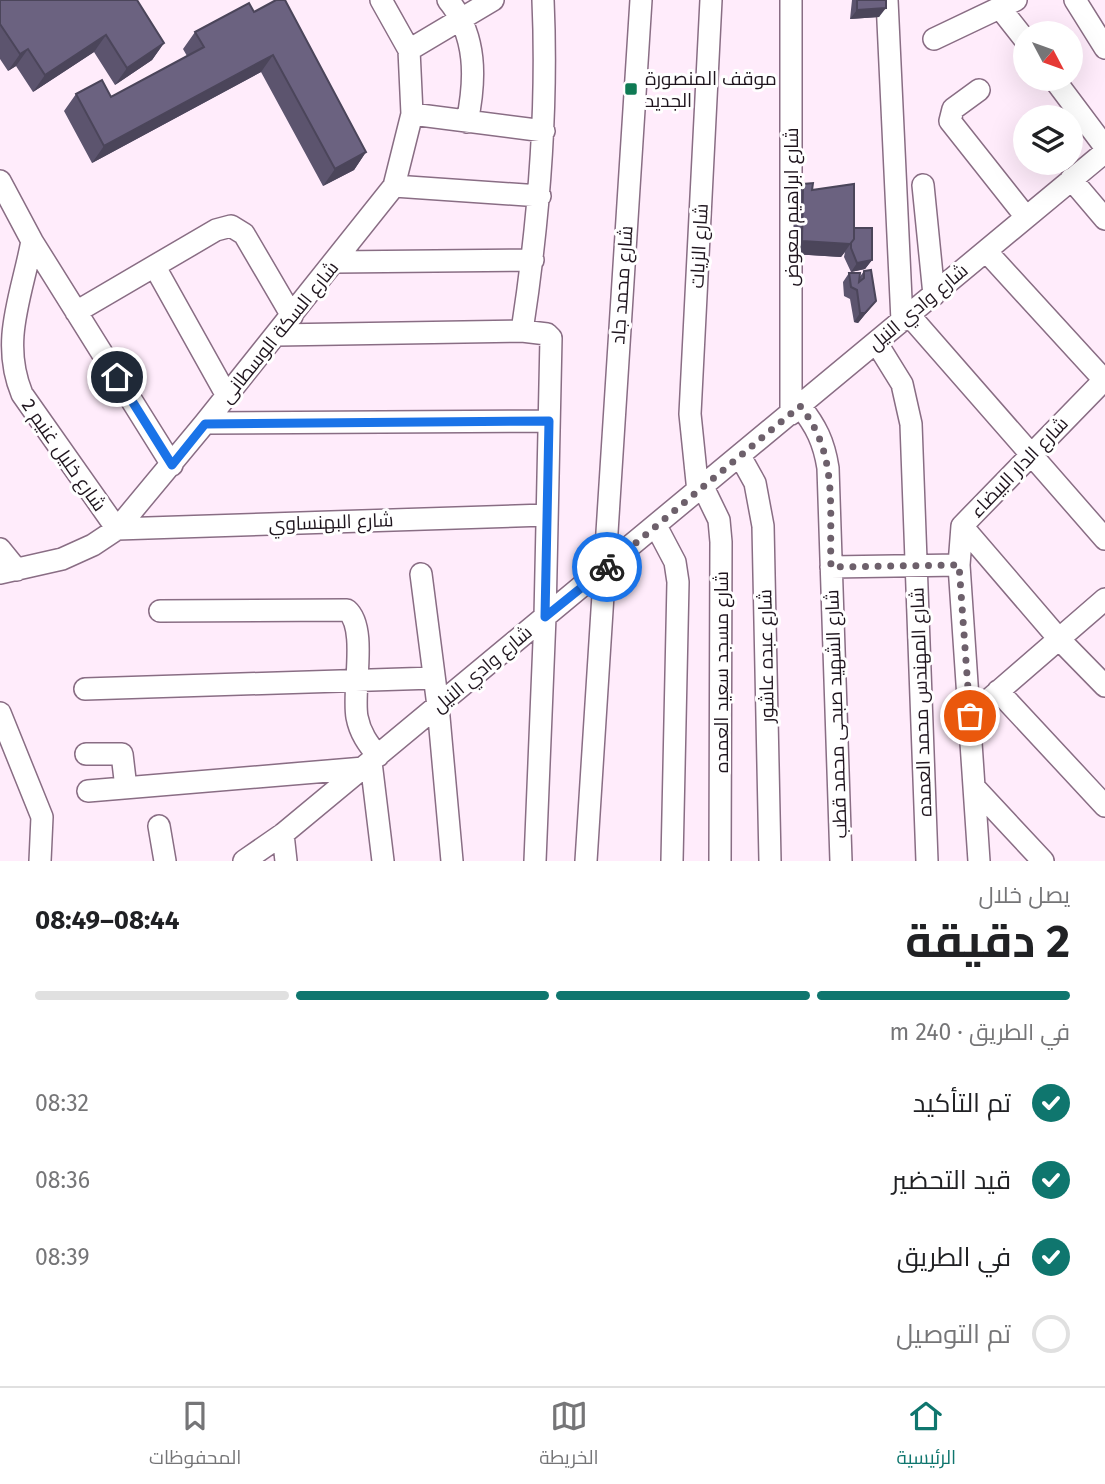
<!DOCTYPE html>
<html lang="ar">
<meta charset="utf-8">
<style>
body{margin:0;font-family:"Fira Sans",Cairo,sans-serif;background:#f2f2f2;color:#202124;direction:rtl;height:100vh;display:flex;flex-direction:column;font-size:26px;white-space:nowrap}
*{box-sizing:border-box;margin:0}
p{font-size:23px;color:#757577}
.icon{flex:none;width:38px;height:38px;fill:none;stroke:currentColor;stroke-width:2;stroke-linecap:round;stroke-linejoin:round}
.map{position:relative;height:861px;overflow:hidden;direction:ltr}
.details{display:flex;flex-direction:column;background:#fff;flex:1}
.details>*{flex:none}
.needle{width:46px;rotate:131deg}
.tools{position:absolute;left:1013px;top:21px;display:grid;gap:14px}
.tools a{display:grid;place-items:center;width:70px;height:70px;border-radius:50%;background:#fff;box-shadow:0 7px 28px #0002;font-size:35px}
.pin{position:absolute;display:grid;place-items:center;width:60px;height:60px;color:#fff;margin:-30px;border:4px solid #fff;border-radius:50%;box-shadow:0 2px 7px #0007}
.courier{position:absolute;display:grid;place-items:center;width:70px;height:70px;margin:-35px;border:5px solid #1a73e8;border-radius:50%;background:#fff;color:#222;box-shadow:0 2px 9px #0007}
.summary em{font-style:normal;font-weight:700}
.summary div{display:flex;flex-direction:column-reverse}
.summary{display:flex;align-items:center;justify-content:space-between;height:119px;padding:0 35px}
h1{font-size:46px;font-weight:700;line-height:52px}
.bar{display:grid;grid-template-columns:repeat(4,1fr);gap:10px 7px;align-content:center;height:84px;padding:0 35px}
.bar i{height:9px;border-radius:5px;background:#e0e0e0}
.bar .active{background:#0f766e}
.bar p{grid-column:span 4}
ol{padding:0 35px;list-style:none}
li{display:flex;align-items:center;gap:21px;height:77px}
li p{margin-inline-start:auto}
li .icon{padding:7px;border-radius:50%;background:#0f766e;color:#fff;stroke-width:4}
li:last-child{color:#757577}
li i{width:38px;height:38px;border:4px solid #e0e0e0;border-radius:50%}
.tab-bar{display:flex;justify-content:space-around;align-items:center;height:98px;border-top:2px solid #e0e0e0;background:#fff;font-size:19px;color:#757577}
.tab-bar a{display:grid;justify-items:center;gap:4px}
.tab-bar .active{color:#0f766e}
.map>svg:first-child{display:block}
.lines{fill:none;stroke-linecap:round;stroke-linejoin:round}
.minor-casing{stroke:#896d84;stroke-width:24}
.minor{stroke:#fff;stroke-width:21}
.wall{fill:#5c546e}
.shaded-wall{fill:#4b455a}
.building{fill:#6b6280;stroke:#4b455a;stroke-width:2}
.done{stroke:#6d606b;stroke-width:7;stroke-dasharray:0 12.6}
.route{stroke:#1a73e8;stroke-width:9}
.poi-dot{fill:#0f7a54;stroke:#fff;stroke-width:2.5}
.labels{text-anchor:middle;dominant-baseline:central;stroke-width:6;stroke-linejoin:round;paint-order:stroke}
.poi-label{font-size:19px;fill:#1f151e;stroke:#fff;text-anchor:start}
.street-label{font-size:19px;fill:#1f151e;stroke:#fff}
</style>
<div class="map">
<svg width="1105" height="861" viewBox="0 0 1105 861">
<rect width="100%" height="100%" fill="#ffecfb"/>
<g class="lines">
<defs>
<path id="minor" d="M 448,0 C 477,35 476,79 467,122
M 887,0 L 902,321
M 1075,0 L 1105,48
M 1000,8 L 1026,41
M 934,39 L 1016,0
M 409,50 L 493,0
M 1054,79 L 1105,147
M 979,90 L 953,109 L 950,121 L 1026,217
M 412,114 L 544,131
M 1071,179 L 1105,219
M 0,181 L 32,241 C 22,295 0,341 22,394 L 117,529 L 545,515
M 923,185 L 934,295
M 394,186 L 540,196
M 32,241 L 172,465
M 986,251 L 1105,381
M 335,262 L 533,260
M 155,267 L 227,396
M 76,312 L 216,230 L 231,226 L 244,234 L 292,316
M 909,315 L 1105,539
M 522,331 C 539,220 548,112 543,0
M 277,335 L 522,331 L 547,334 L 551,338 L 545,617 L 535,861
M 876,342 L 902,384 L 911,424 L 927,861
M 800,406 C 816,426 824,442 828,468 L 841,861
M 791,414 L 791,0
M 205,423 L 549,421
M 740,456 L 755,483 L 763,526 L 770,861
M 703,487 L 719,520 L 721,542 L 720,861
M 698,492 L 690,414 L 711,0
M 656,526 L 675,562 L 678,582 L 672,861
M 962,526 L 1059,639 L 1105,686
M 0,549 L 17,570
M 831,567 L 959,565
M 0,573 L 62,559 L 93,545 L 117,529 L 205,423 L 394,186 L 412,114 L 409,50 L 381,0
M 421,574 L 438,706 L 452,861
M 160,611 L 347,610 C 368,628 352,690 357,717 C 360,733 368,744 378,756
M 85,689 L 434,678
M 998,691 L 1105,806
M 0,713 L 42,817 L 40,861
M 970,716 L 1105,599
M 86,754 L 122,754 L 126,788
M 371,762 L 383,861
M 974,787 L 1043,861
M 88,791 L 364,768
M 159,826 L 165,861
M 283,834 L 286,861
M 244,861 L 283,834 L 1105,152
M 586,861 L 641,0
M 979,861 L 959,565 L 962,526 L 1105,379"/>
</defs>
<use href="#minor" class="minor-casing"/>
<use href="#minor" class="minor"/>
</g>
<path class="wall" d="M 0,0 L 164,43 L 152,60 L 115,85 L 94,52 L 33,92 L 16,66 L 8,71 L 0,59 Z
M 852,0 L 886,0 L 879,17 L 850,19 Z
M 254,12 L 366,152 L 354,170 L 323,186 L 261,72 L 92,163 L 64,111 L 76,94 L 111,97 L 187,56 L 183,49 L 195,32 Z
M 803,184 L 812,190 L 854,228 L 872,260 L 865,269 L 851,272 L 844,257 L 845,252 L 841,257 L 793,254 L 794,197 Z
M 864,271 L 876,301 L 858,323 L 854,322 L 850,299 L 844,296 L 843,282 L 849,273 L 859,278 Z"/>
<path class="shaded-wall" d="M 886,8 L 879,17 L 850,19 L 857,10 Z
M 106,35 L 94,52 L 33,92 L 45,75 Z
M 164,43 L 152,60 L 115,85 L 127,68 Z
M 28,49 L 16,66 L 8,71 L 20,54 Z
M 273,55 L 261,72 L 92,163 L 104,146 Z
M 366,152 L 354,170 L 323,186 L 335,169 Z
M 854,239 L 841,257 L 793,254 L 802,241 Z
M 872,260 L 865,269 L 851,272 L 857,263 Z
M 876,301 L 858,323 L 854,322 L 860,313 Z"/>
<path class="building" d="M 0,0 L 137,0 L 164,43 L 127,68 L 106,35 L 45,75 L 28,49 L 20,54 L 0,24 Z
M 276,0 L 285,0 L 366,152 L 335,169 L 273,55 L 104,146 L 76,94 L 102,80 L 111,97 L 204,47 L 195,32 L 249,3 L 254,12 Z
M 857,0 L 886,0 L 886,8 L 857,10 Z
M 813,183 L 812,190 L 854,184 L 854,239 L 850,244 L 802,241 L 803,184 Z
M 854,228 L 872,228 L 872,260 L 857,263 L 851,248 L 851,243 L 854,239 Z
M 871,270 L 876,301 L 865,313 L 860,313 L 857,290 L 851,287 L 849,273 L 860,273 L 859,282 L 864,278 L 864,271 Z"/>
<g class="lines">
<path class="done" d="M 607,567 L 800,406 C 839,453 829,509 831,567 L 959,565 L 970,716"/>
<path class="route" d="M 117,377 L 172,465 L 205,424 L 549,421 L 545,617 L 607,567"/>
</g>
<rect class="poi-dot" x="624" y="82" width="14" height="14" rx="3.5"/>
<g class="labels">
<g class="poi-label">
<text x="645" y="78">موقف المنصورة<tspan x="645" dy="22">الجديد</tspan></text>
</g>
<g class="street-label">
<text transform="translate(791 207) rotate(-90)">شارع ابراهيم معوض</text>
<text transform="translate(699 246) rotate(-87)">شارع الزيات</text>
<text transform="translate(622 285) rotate(-86)">شارع محمد جاد</text>
<text transform="translate(918 307) rotate(-40)">شارع وادي النيل</text>
<text transform="translate(279 332) rotate(-51)">شارع السكة الوسطانى</text>
<text transform="translate(64 455) rotate(55)">شارع خليل غنيم 2</text>
<text transform="translate(1019 467) rotate(-46)">شارع الدار البيضاء</text>
<text transform="translate(331 522) rotate(-2)">شارع البهنساوي</text>
<text transform="translate(766 656) rotate(-91)">شارع عبده عاشور</text>
<text transform="translate(482 669) rotate(-40)">شارع وادي النيل</text>
<text transform="translate(721 672) rotate(-90)">شارع مسجد سعيد العمده</text>
<text transform="translate(921 702) rotate(-92)">شارع المهندس محمد العمده</text>
<text transform="translate(836 714) rotate(-92)">شارع الشهيد صبحى محمد قطب</text>
</g>
</g>
</svg>
<div class="tools">
<a><svg class="needle" viewBox="-14 -14 28 28"><path d="M0-13l5 13h-10z" fill="#e53935"/><path d="M0 13l5-13h-10z" fill="#757577"/></svg></a>
<a><svg class="icon" aria-label="layers" viewBox="0 0 24 24"><path d="M12 4l9 5-9 5-9-5zM3 14l9 5 9-5"/></svg></a>
</div>
<div class="pin" style="left:970px;top:716px;background:#ea580c"><svg class="icon" aria-label="bag" viewBox="0 0 24 24"><path d="M5 8h14l-1 12H6zM9 8a3 3 0 0 1 6 0"/></svg></div>
<div class="pin" style="left:117px;top:377px;background:#1f2937"><svg class="icon" aria-label="home" viewBox="0 0 24 24"><path d="M3 11l9-7 9 7M6 9v11h12V9"/></svg></div>
<div class="courier" style="left:607px;top:567px"><svg class="icon" aria-label="bike" viewBox="0 0 24 24"><circle cx="6" cy="16" r="4"/><circle cx="18" cy="16" r="4"/><path d="M6 16l4-8h5l3 8M10 8l3 8H6M13 5h3"/></svg></div>
</div>
<section class="details">
<div class="summary"><div><h1>2 دقيقة</h1><p>يصل خلال</p></div><em>08:44–08:49</em></div>
<div class="bar"><i class="active"></i><i class="active"></i><i class="active"></i><i></i><p>في الطريق · 240 m</p></div>
<ol>
<li><svg class="icon" aria-label="check" viewBox="0 0 24 24"><path d="M5 12l5 5 9-10"/></svg>تم التأكيد<p>08:32</p></li>
<li><svg class="icon" aria-label="check" viewBox="0 0 24 24"><path d="M5 12l5 5 9-10"/></svg>قيد التحضير<p>08:36</p></li>
<li><svg class="icon" aria-label="check" viewBox="0 0 24 24"><path d="M5 12l5 5 9-10"/></svg>في الطريق<p>08:39</p></li>
<li><i></i>تم التوصيل</li>
</ol>
</section>
<nav class="tab-bar">
<a class="active"><svg class="icon" aria-label="home" viewBox="0 0 24 24"><path d="M3 11l9-7 9 7M6 9v11h12V9"/></svg>الرئيسية</a>
<a><svg class="icon" aria-label="map" viewBox="0 0 24 24"><path d="M3 6l6-2 6 2 6-2v14l-6 2-6-2-6 2zM9 4v14M15 6v14"/></svg>الخريطة</a>
<a><svg class="icon" aria-label="saved" viewBox="0 0 24 24"><path d="M7 4h10v16l-5-4-5 4z"/></svg>المحفوظات</a>
</nav>
